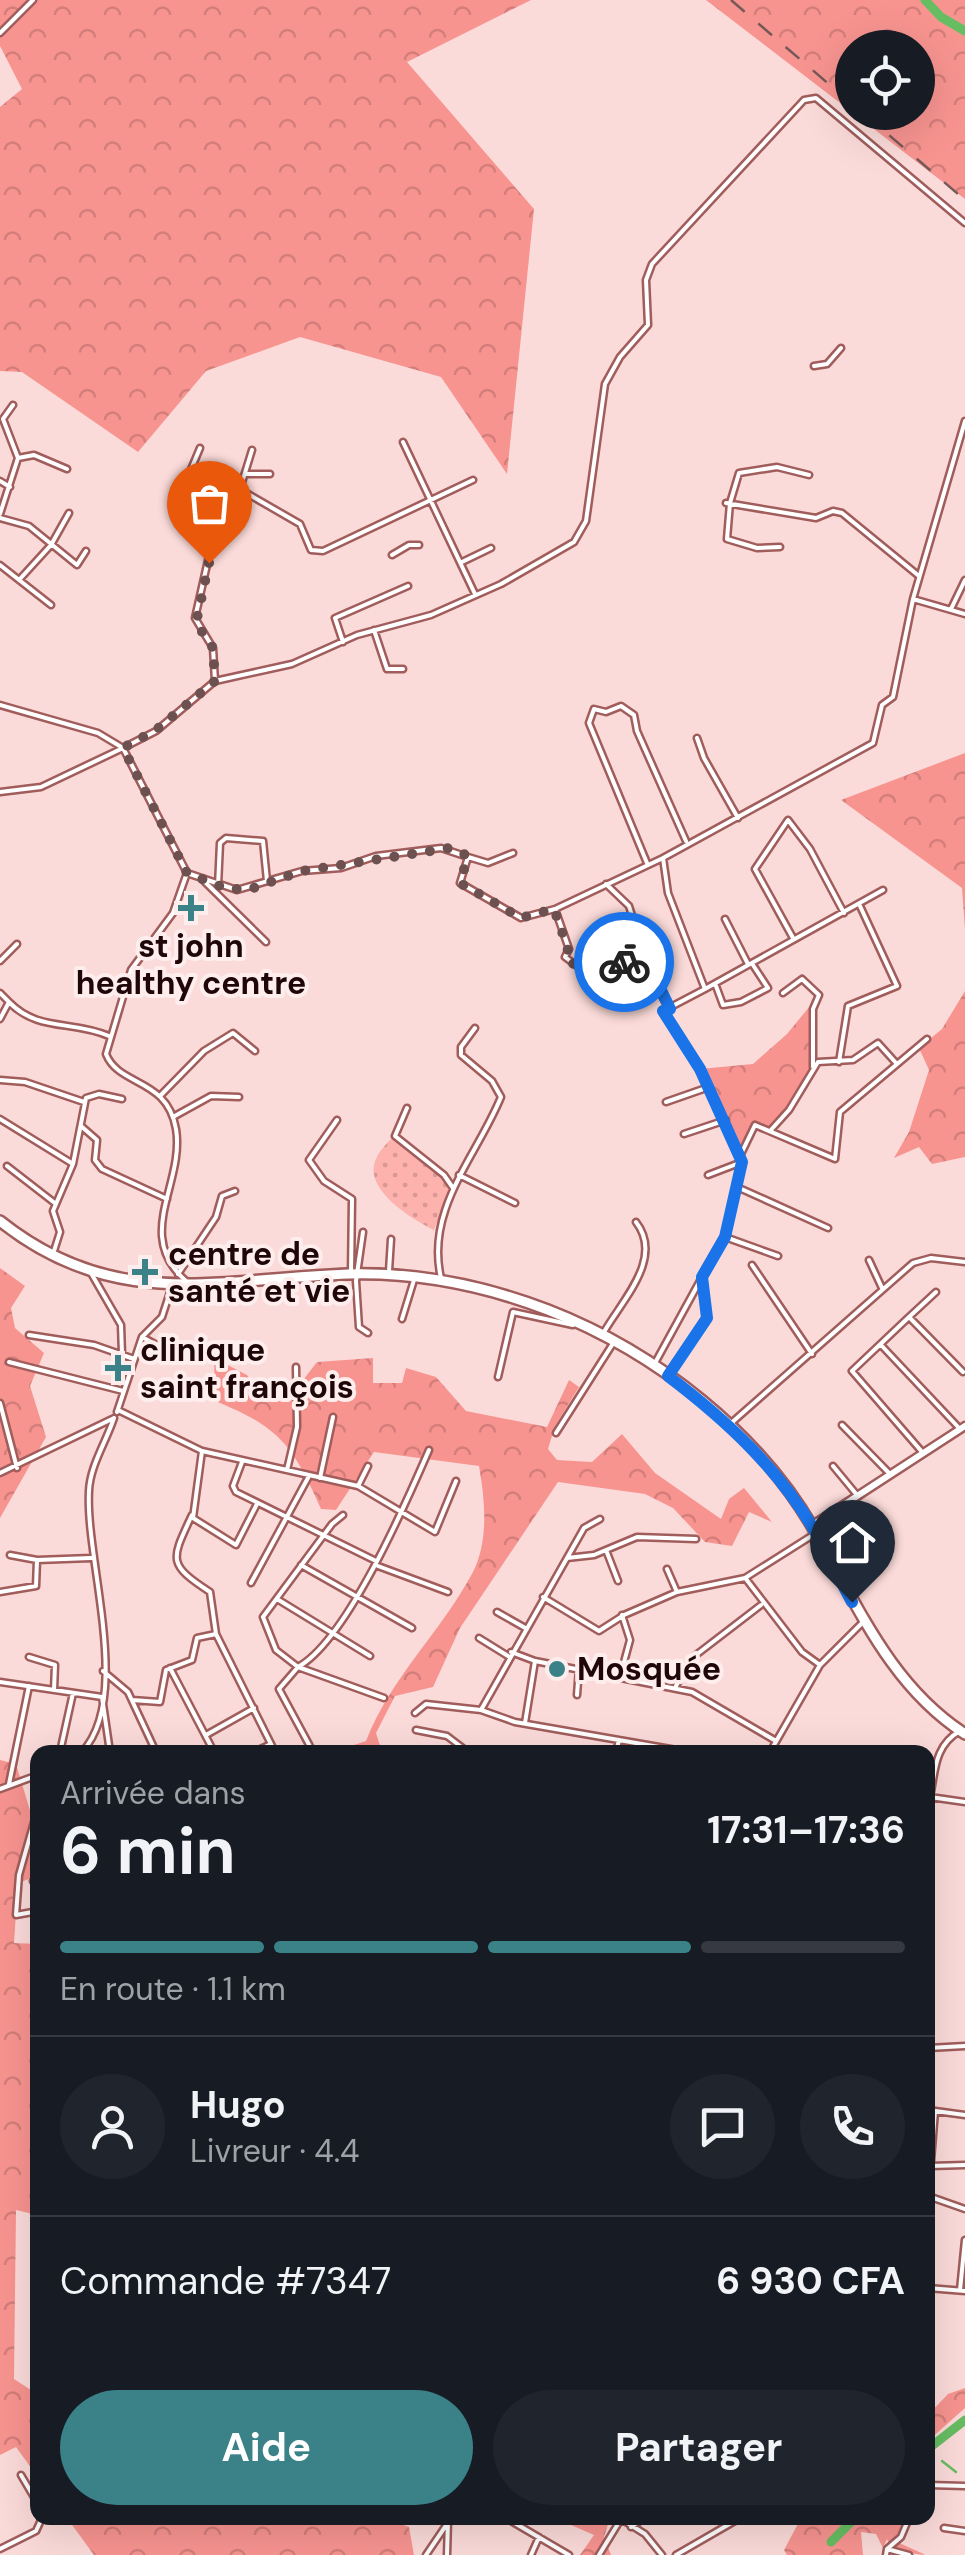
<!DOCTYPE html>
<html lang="fr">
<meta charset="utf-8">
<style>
body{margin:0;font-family:"DM Sans",sans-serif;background:#20242c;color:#f1f3f6;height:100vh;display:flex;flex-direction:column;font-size:38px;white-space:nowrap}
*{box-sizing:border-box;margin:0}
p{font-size:32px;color:#9ea1a6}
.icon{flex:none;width:55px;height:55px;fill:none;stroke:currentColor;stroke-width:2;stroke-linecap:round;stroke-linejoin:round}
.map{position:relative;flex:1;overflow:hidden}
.panel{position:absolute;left:30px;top:1745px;width:905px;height:780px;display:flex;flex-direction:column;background:#171b24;border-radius:20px;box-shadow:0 10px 40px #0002}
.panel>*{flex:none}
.buttons{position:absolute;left:835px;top:30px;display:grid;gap:20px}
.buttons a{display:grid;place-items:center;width:100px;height:100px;border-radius:50%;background:#171b24;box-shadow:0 10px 40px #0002;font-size:50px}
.pin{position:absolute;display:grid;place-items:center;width:85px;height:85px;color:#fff;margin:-102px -42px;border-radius:50% 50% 50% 0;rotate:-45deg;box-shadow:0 0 10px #0007}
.pin .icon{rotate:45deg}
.courier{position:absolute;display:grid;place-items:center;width:100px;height:100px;margin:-50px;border:8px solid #1a73e8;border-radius:50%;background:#fff;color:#222;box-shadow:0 2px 12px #0007}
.headline em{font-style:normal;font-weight:700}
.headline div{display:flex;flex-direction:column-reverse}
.headline{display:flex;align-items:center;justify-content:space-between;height:170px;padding:0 30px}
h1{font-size:65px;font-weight:700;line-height:75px}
.bar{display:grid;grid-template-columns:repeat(4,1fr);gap:15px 10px;align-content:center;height:120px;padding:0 30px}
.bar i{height:12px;border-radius:8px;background:#363941}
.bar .on{background:#3a8288}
.bar p{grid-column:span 4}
.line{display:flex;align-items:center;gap:25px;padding:0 30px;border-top:2px solid #363941}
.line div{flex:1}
.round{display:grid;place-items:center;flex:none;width:105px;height:105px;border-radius:52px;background:#20242c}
.primary-button{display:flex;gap:20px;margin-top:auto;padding:20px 30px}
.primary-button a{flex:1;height:115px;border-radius:60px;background:#3a8288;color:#fff;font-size:40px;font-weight:700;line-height:115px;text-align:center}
.primary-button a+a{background:#20242c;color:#f1f3f6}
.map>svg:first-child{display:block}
.grass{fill:url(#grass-dots)}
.forest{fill:url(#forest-crowns);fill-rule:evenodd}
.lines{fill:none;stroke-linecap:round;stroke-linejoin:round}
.stream{stroke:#67bd62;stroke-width:2.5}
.river{stroke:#67bd62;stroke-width:9}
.street-casing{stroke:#a05d5b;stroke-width:9}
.secondary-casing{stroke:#a05d5b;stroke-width:11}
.highway-casing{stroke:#a05d5b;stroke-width:14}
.street{stroke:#fff;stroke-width:4}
.secondary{stroke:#fff;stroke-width:6}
.highway{stroke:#fff;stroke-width:9}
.rail{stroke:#745958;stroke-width:2.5;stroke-dasharray:18 18;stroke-linecap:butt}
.done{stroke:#6d5150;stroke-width:10;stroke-dasharray:0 18}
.route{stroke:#1a73e8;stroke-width:12}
.poi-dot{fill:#3a8288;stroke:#fdedec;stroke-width:4}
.labels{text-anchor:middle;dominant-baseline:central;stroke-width:8;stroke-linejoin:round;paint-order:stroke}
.poi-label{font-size:32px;font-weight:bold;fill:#200707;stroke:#fdedec;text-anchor:start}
</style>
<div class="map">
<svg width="965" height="2555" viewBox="0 0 965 2555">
<defs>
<pattern id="grass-dots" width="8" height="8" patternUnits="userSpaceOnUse" patternTransform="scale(2.5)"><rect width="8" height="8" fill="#fdb2ae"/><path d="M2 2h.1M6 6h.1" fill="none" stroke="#d99894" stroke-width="1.8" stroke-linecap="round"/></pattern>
<pattern id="forest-crowns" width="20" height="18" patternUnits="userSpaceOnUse" patternTransform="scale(2.5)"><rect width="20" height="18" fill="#f89490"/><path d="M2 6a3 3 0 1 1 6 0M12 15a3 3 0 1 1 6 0" fill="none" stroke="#d47e7b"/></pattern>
</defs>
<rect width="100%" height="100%" fill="#fbdbd9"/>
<path class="grass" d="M 396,1133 L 453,1184 L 434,1230 C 412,1219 362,1189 376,1159 C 379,1150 390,1141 396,1133 Z"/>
<path class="forest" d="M 0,0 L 531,0 L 407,62 L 534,209 L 507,474 L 441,377 L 300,337 L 206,371 L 138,452 L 22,372 L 0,371 L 0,107 L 22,89 L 0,46 Z
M 706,0 L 965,0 L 965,199 ZM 852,48 L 918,48 L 918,112 L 852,112 Z
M 965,753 L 965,930 L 962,888 L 841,800 Z
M 965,991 L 965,1157 L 932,1164 L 919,1147 L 894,1158 L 909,1132 L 929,1070 L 919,1048 L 942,1029 Z
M 819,995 C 809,1017 818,1042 813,1065 C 808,1089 786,1113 770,1131 L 755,1125 L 741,1154 L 700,1069 L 753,1064 L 787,1034 Z
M 0,1268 L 25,1286 L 11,1308 L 15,1328 L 44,1353 L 30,1386 L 46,1437 L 0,1518 Z
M 214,1358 L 247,1375 L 259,1389 L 300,1384 L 317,1362 L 373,1358 L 373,1383 L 402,1383 L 406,1368 L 436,1377 L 466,1411 L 547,1427 L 569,1380 L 579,1387 L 555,1426 L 548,1449 L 557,1460 L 592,1462 L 622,1434 L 655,1473 L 721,1519 L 729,1499 L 744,1488 L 772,1522 L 749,1512 L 732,1546 L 705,1542 L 673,1508 L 645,1494 L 558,1482 L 460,1628 L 433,1687 L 395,1696 L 376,1733 L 382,1752 L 333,1752 L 366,1741 C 391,1677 441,1632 473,1572 C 489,1540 485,1500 479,1466 L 374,1452 L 336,1510 L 321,1509 C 293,1446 280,1427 215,1401 Z
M 0,1760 L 16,1764 L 32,1817 L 37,1819 L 37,1876 L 18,1883 L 14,1943 L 38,1944 L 37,2215 L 16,2210 L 14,2379 L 37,2394 L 37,2476 L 16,2447 L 0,2455 Z
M 965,2388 L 965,2408 L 928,2441 L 928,2415 L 948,2394 Z
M 67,2518 L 386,2518 L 409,2527 L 414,2555 L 94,2555 Z
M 555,2518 L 610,2518 L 604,2537 L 611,2555 L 580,2555 L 594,2535 Z
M 801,2518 L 903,2518 L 897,2542 L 926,2555 L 892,2551 L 887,2539 L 883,2548 L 876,2534 L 861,2532 L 863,2555 L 787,2555 L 784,2550 Z"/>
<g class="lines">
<path class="stream" d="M 942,2461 L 956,2472"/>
<path class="river" d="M 925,0 L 941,17 L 965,31
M 928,2449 L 965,2420
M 831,2542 L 855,2518"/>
<defs>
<path id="street" d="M 0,33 L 33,0
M 814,366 L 827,364 L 841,348
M 403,442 L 475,594
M 200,448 L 182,491 L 224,520
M 18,458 L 34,455 L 67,469
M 246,474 L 270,474
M 0,481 L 10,487
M 241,490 L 300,524 L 311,550 L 323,551 L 473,480
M 726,503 L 816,518 L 833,511 L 842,513 L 919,576
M 0,514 L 18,458 L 3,419 L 13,405
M 0,518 L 29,526 L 77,565 L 86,551
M 780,547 L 757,548 L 727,539 L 730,503 L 739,473 L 777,467 L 809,475
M 392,555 L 409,545 L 419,545
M 462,562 L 491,548
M 0,565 L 51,605
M 19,580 L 51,545 L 69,513
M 913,599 L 965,614
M 951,609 L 965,580
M 374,630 L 387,669 L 403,669
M 343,642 L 335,618 L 408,586
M 215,681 L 213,648 L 195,618 L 213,538 L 236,502 L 252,450
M 0,705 L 98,733 L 123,748 L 187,873 L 173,913 L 131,970 L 106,1054 C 119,1087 167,1077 176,1129 C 185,1184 133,1235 186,1281
M 697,738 L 704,758 L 738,818
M 0,792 L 41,787 L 123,748 L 156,731 L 215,681 L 292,664 L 357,635 L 431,615 L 501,584 L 574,542 L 586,521 L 605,384 L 620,357 L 648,325 L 646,280 L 652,264 L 804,100 L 816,98 L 965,223
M 468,857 L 488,863 L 513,853
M 663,858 L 668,893 L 705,989 L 663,1011 L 700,1069 L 742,1162 L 725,1237 L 702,1277 L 707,1317 L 669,1374
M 647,863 L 589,723 L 594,709 L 606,712 L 621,706 L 634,715 L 637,731 L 686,841
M 187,873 L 237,890 L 302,871 L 341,868 L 376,856 L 441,848 L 468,857 L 460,883 L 521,918 L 555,909
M 205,882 L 266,942
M 606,884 L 629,906 L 652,979 L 670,1009
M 218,886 L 220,843 L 226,838 L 263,841 L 267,881
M 725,919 L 748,964
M 793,938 L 755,869 L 788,820 L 810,849 L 844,913
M 647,959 L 585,972 L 565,957 L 569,949 L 555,909 L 663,858 L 873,743 L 882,705 L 893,697 L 913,599 L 965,421
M 0,961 L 17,944
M 716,986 L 723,1005 L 741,1002 L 768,988 L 753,965
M 705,989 L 883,890
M 0,993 L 9,1002 L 0,1019
M 783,993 L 802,979 L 819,995 L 813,1009 L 813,1067
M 614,996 L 652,979
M 9,1002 C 38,1032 72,1020 109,1036
M 839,1062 L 848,1006 L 897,986 L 860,906
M 0,1080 L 25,1082 L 84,1102
M 160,1096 L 204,1051 L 233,1033 L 255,1051
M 666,1102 L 709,1087
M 407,1108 L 395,1136 L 444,1175 L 453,1188
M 173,1117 L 211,1096 L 239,1097
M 0,1119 L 73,1164
M 337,1120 L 309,1160 L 324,1181 L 352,1199 L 351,1274
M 81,1126 L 97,1140 L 95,1160 L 102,1169 L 167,1199
M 770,1131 L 789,1110 L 818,1062 L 853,1060 L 878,1043 L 897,1064
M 684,1134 L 726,1120
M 741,1154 L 755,1125 L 835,1159 L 840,1112 L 927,1039
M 7,1166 L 56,1204
M 459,1175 L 515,1203
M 708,1175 L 742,1162
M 737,1187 L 828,1228
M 363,1232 L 356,1281 L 359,1327 L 368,1333
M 725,1237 L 778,1256
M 54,1251 L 60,1232 L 53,1211 L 73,1164 L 86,1098 L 99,1094 L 122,1099
M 869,1260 L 882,1288
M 752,1265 L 812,1354
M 389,1271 L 391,1239
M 91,1273 L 121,1325 L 122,1354
M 178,1274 L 216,1217 L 222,1196 L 235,1191
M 441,1278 C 425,1209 477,1156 501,1097 L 492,1081 L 461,1055 L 461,1047 L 475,1028
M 909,1317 L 936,1292
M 402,1319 L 414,1280
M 604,1332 C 623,1299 664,1258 636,1222
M 29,1335 L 94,1345 L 134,1359
M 142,1337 L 166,1350
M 881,1345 L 960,1429
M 9,1362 L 123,1391
M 655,1363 L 701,1279
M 498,1377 L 513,1312 L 573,1325
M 0,1403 L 17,1468
M 118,1410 L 202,1451 L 358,1486 L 435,1532 L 456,1481
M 117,1412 L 142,1337 L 162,1317 L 172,1286
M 729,1425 L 913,1263 L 931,1258 L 965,1262
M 842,1425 L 889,1473
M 556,1433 L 612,1345
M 202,1451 L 193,1518 L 236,1545 L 257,1504
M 923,1453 L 852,1371 L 909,1317 L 963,1372
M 242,1462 L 233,1486 L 236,1492 L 376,1561
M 833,1466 L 857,1495
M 287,1470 L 297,1427 L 296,1367
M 0,1473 L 112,1419
M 320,1478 L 333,1417
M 358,1486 L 368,1466
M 606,1550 L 618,1581
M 10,1555 L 37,1560 L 91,1558
M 567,1558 L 584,1528 L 600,1519
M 301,1565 L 412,1628
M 378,1566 L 448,1592
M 667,1569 L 677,1592
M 746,1579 L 802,1652 L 820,1665
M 251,1583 L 309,1476
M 0,1592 L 36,1586 L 37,1560
M 543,1597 L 599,1631 L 624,1615 L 677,1592 L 745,1578 L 813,1535
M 277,1599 L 370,1656
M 497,1612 L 527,1629
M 216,1634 L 275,1752
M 479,1638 L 508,1656
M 511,1652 L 535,1661 L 692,1692 L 776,1741
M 29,1657 L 55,1665 L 54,1690
M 170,1668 L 214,1752
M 103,1671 L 128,1692 L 156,1752
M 620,1677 L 630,1640 L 622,1615
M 0,1682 L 102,1697 L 110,1752
M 676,1686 L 692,1658 L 761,1605
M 577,1695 L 579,1668
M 384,1698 L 298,1667 C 347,1640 406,1503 429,1450
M 132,1700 L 160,1702 L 166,1670 L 192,1660 L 197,1638 L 216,1634 L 210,1592 C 167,1564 171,1560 192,1515
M 481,1710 L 567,1558 L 594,1555 L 637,1537 L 696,1539
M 415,1713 L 426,1704 L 481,1710 L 515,1722 L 688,1752
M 525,1723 L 535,1661
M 416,1730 L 447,1736 L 468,1752
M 206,1735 L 254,1708
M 60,1752 L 73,1693
M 82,1752 C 133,1697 85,1560 89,1491 C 90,1466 106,1442 114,1418
M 254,1752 L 271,1744
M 313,1752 L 279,1689 L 298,1667 L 276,1650 L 263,1617 L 332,1524 L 343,1515
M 430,1752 L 438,1752
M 616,1752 L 619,1740
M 770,1752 L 820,1665 L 863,1622
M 9,1784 L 29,1686
M 0,1789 L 38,1775
M 930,1797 L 965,1802
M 928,1805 C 936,1778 931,1747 960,1731
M 38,1808 L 19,1875 L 16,1915 L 38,1911
M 33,1881 L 38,1880
M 928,2048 L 965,2046
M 928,2110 L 965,2115
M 930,2166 L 965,2165
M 928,2196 L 965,2209
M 928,2197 L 935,2111
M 928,2288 L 965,2291
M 960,2290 L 965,2240
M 928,2375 L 928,2385
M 21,2475 L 38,2504
M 928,2485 L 965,2486
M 506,2518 L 569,2555
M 631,2527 L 644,2518
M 944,2528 L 965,2531
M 0,2549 L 36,2531 L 42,2518
M 887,2549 L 901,2537 L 909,2518
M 426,2555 L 451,2518
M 447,2555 L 448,2521
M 531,2555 L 539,2537
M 599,2555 L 621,2519 L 645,2534 L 662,2555
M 676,2555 L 740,2518
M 886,2555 L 887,2549 L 909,2555"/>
<path id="secondary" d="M 811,1526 L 965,1426"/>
<path id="highway" d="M 0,1221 C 114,1312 216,1279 348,1274 C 418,1272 483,1285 548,1310 C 656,1352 761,1434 817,1535 C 859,1608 891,1686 965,1734"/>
</defs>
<use href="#street" class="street-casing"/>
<use href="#secondary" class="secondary-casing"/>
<use href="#highway" class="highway-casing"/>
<use href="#street" class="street"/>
<use href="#secondary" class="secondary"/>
<use href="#highway" class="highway"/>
<path class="rail" d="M 731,0 L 852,104
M 862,112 L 965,200"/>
</g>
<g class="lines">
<path class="done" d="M 209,563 L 196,623 L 213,648 L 215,681 L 156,730 L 123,748 L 187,873 L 225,888 L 248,890 L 302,871 L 450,848 L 468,856 L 460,883 L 521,918 L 554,909 L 568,949 L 565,956 C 587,980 595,967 624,962"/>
<path class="route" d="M 624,962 L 646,959 L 670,1009 L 663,1011 L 700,1069 L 742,1162 L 725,1237 L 702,1277 L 707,1318 L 668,1376 C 726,1420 779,1469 816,1533 C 829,1555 839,1579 852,1602"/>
</g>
<g class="poi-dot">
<path d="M186 893h10v10h10v10h-10v10h-10v-10h-10v-10h10z"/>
<path d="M140 1257h10v10h10v10h-10v10h-10v-10h-10v-10h10z"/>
<path d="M113 1353h10v10h10v10h-10v10h-10v-10h-10v-10h10z"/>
<circle cx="557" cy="1669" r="10"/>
</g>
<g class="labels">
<g class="poi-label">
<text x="191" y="946" text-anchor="middle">st john<tspan x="191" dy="37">healthy centre</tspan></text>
<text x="168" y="1254">centre de<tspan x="168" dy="37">santé et vie</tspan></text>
<text x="140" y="1350">clinique<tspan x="140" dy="37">saint françois</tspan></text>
<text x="577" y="1669">Mosquée</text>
</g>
</g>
</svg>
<div class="buttons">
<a><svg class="icon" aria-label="locate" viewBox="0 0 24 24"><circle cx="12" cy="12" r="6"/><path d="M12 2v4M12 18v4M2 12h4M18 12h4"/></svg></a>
</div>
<div class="pin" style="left:209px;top:563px;background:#ea580c"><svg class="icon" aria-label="bag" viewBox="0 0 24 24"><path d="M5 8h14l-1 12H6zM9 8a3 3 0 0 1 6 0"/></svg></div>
<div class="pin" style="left:852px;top:1602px;background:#1f2937"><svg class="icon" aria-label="home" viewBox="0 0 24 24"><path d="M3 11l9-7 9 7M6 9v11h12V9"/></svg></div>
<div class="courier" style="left:624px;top:962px"><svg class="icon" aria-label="bike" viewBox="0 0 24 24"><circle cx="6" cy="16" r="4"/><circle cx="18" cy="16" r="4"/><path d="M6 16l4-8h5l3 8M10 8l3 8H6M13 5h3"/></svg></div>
<section class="panel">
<div class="headline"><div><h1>6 min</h1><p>Arrivée dans</p></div><em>17:31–17:36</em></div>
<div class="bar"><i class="on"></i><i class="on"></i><i class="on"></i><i></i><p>En route · 1.1 km</p></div>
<div class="line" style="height:180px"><a class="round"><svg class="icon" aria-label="person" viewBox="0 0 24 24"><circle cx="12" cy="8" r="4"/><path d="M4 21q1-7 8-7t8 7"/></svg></a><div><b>Hugo</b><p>Livreur · 4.4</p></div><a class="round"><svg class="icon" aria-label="chat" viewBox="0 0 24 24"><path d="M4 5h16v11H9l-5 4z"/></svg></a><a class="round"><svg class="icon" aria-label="phone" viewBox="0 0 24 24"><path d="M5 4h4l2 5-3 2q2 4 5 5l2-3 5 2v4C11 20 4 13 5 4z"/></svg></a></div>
<div class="line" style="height:130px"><div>Commande #7347</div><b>6 930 CFA</b></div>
<div class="primary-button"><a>Aide</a><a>Partager</a></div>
</section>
</div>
